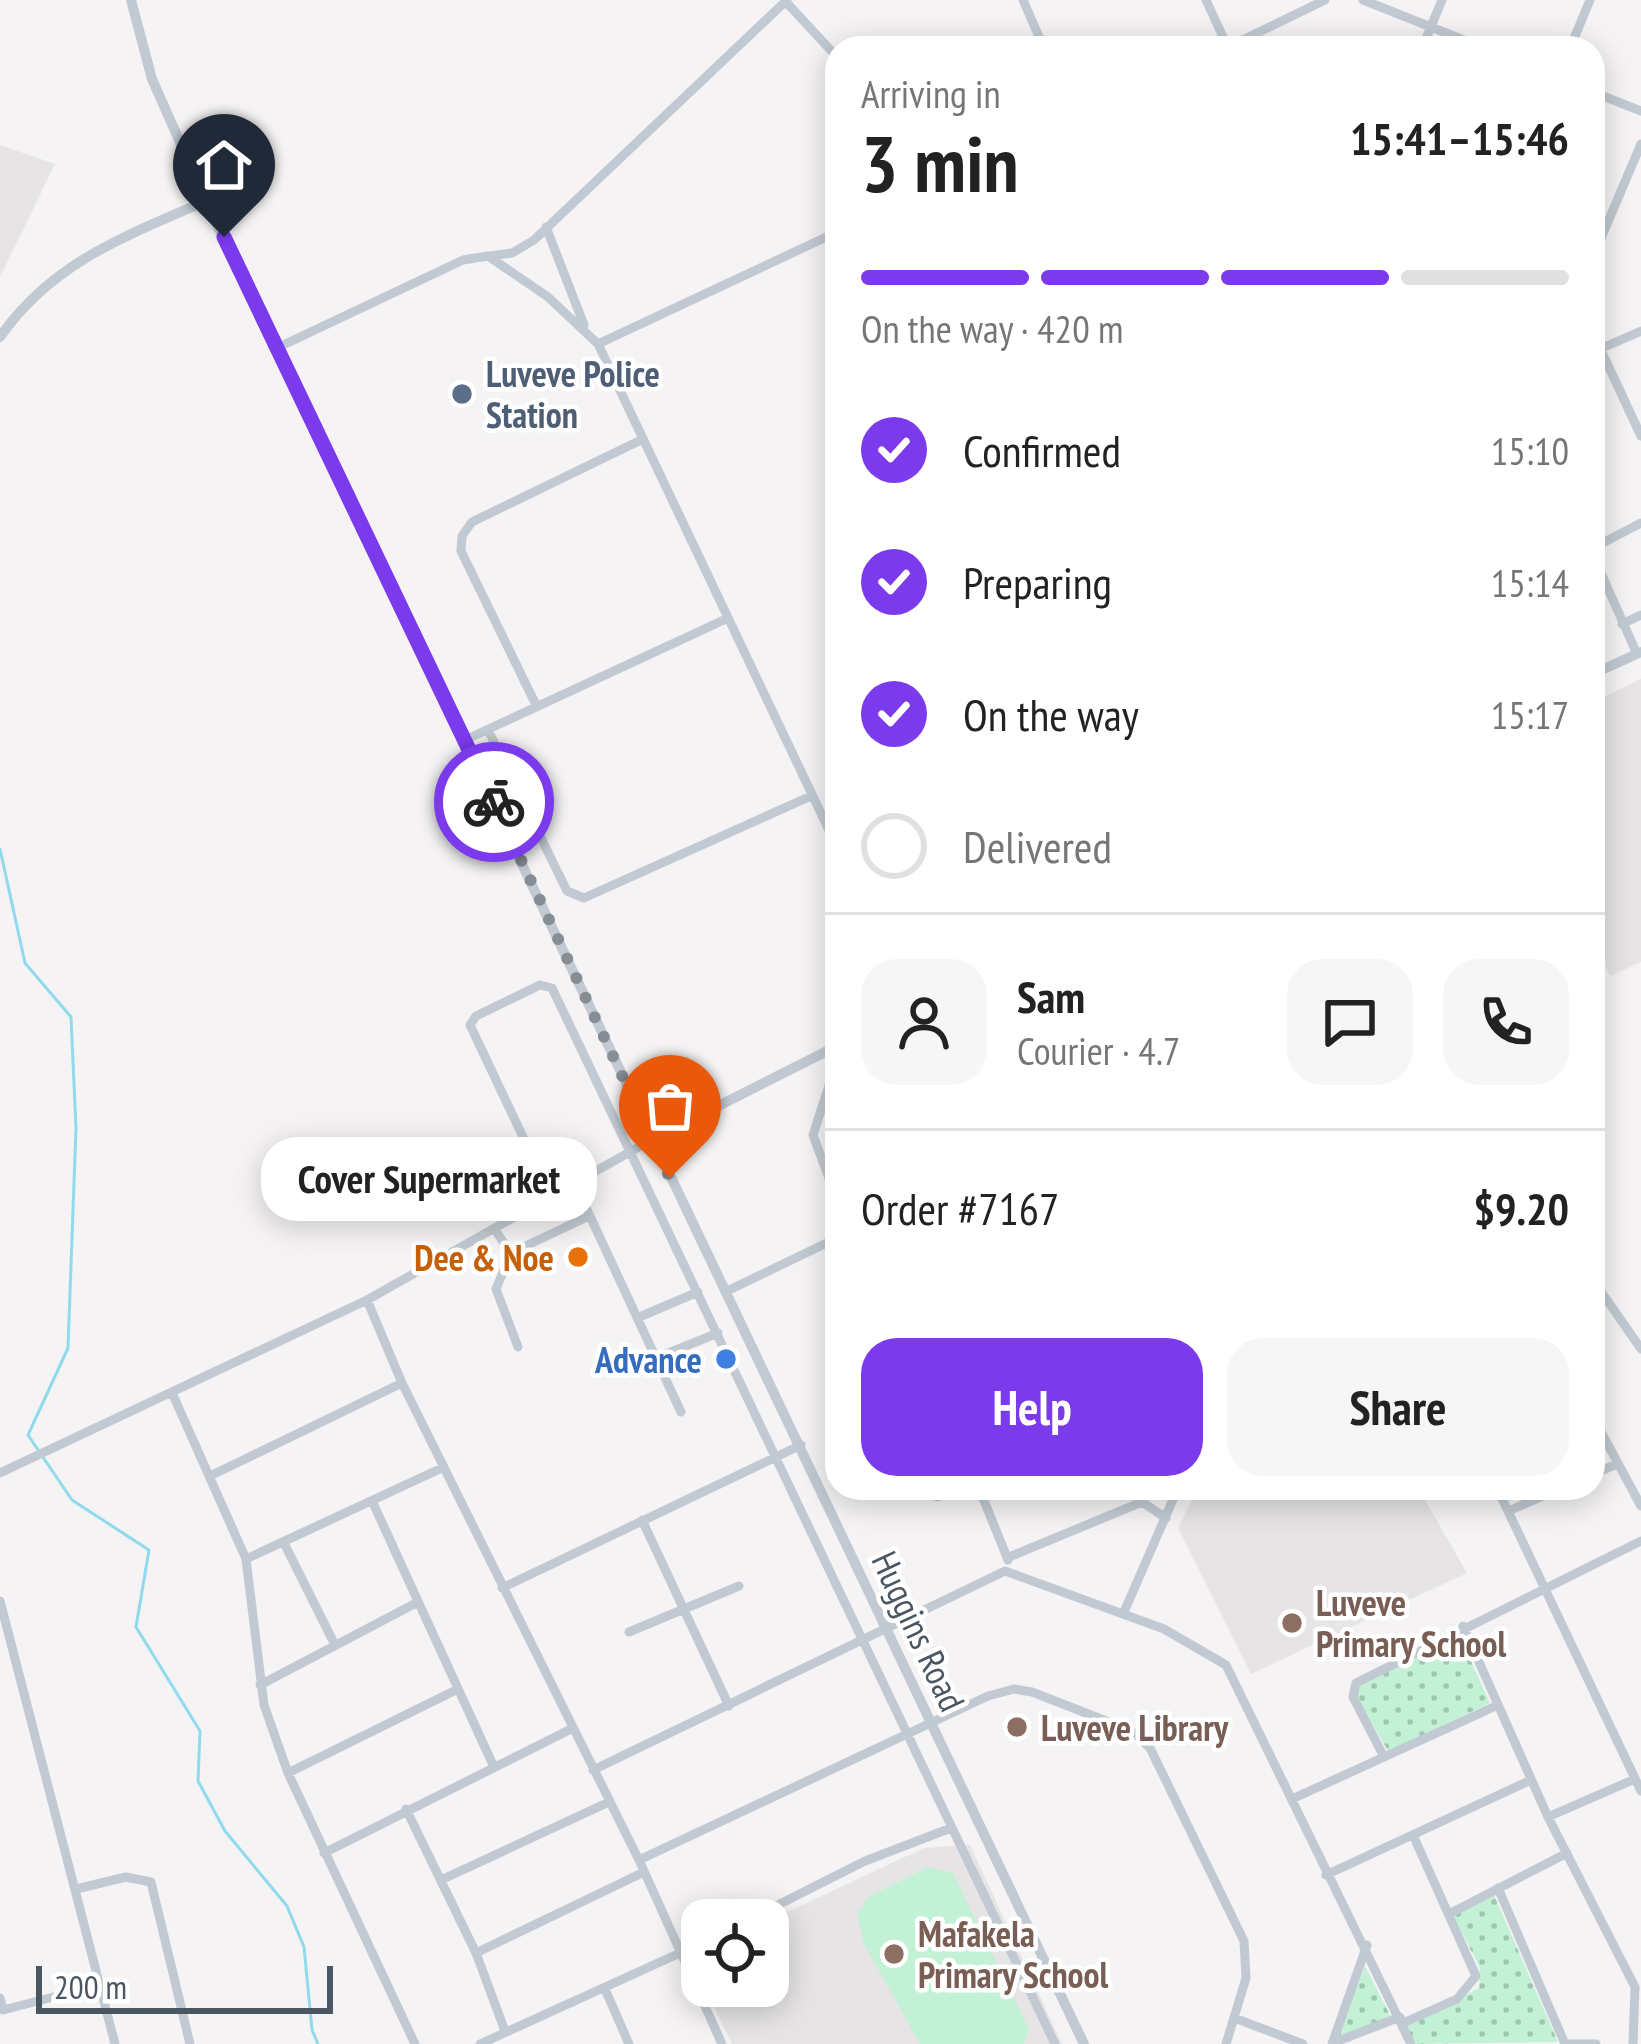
<!DOCTYPE html>
<meta charset="utf-8">
<style>
body{margin:0;font-family:"PT Sans Narrow",sans-serif;background:#f6f6f6;color:#222;height:100vh;display:flex;flex-direction:column;font-size:45px;white-space:nowrap}
*{box-sizing:border-box;margin:0}
p{font-size:39px;color:#767676}
.icon{flex:none;width:66px;height:66px;fill:none;stroke:currentColor;stroke-width:2;stroke-linecap:round;stroke-linejoin:round}
.map{position:relative;flex:1;overflow:hidden}
.side{position:absolute;left:825px;top:36px;width:780px;height:1464px;display:flex;flex-direction:column;background:#fff;border-radius:36px;box-shadow:0 6px 30px #0003}
.side>*{flex:none}
.fabs{position:absolute;left:681px;top:1899px;display:grid;gap:24px}
.fabs a{display:grid;place-items:center;width:108px;height:108px;border-radius:24px;background:#fff;box-shadow:0 6px 30px #0003;font-size:60px}
.scale{position:absolute;left:36px;bottom:30px;width:297px;box-sizing:border-box;padding-left:12px;border:6px solid #4a5661;border-top:0;font-size:33px;line-height:42px;white-space:nowrap;color:#4a5661;-webkit-text-stroke:9px #fff;paint-order:stroke}
.pin{position:absolute;display:grid;place-items:center;width:102px;height:102px;color:#fff;margin:-123px -51px;border-radius:50% 50% 50% 0;rotate:-45deg;box-shadow:0 0 12px #0007}
.pin .icon{rotate:45deg}
.courier{position:absolute;display:grid;place-items:center;width:120px;height:120px;margin:-60px;border:9px solid #7c3aed;border-radius:50%;background:#fff;color:#222;box-shadow:0 3px 15px #0007}
.bubble{position:absolute;height:84px;border-radius:36px;background:#fff;box-shadow:0 6px 30px #0003;font-size:39px;font-weight:600;line-height:84px;text-align:center}
.summary em{font-style:normal;font-weight:600}
.summary div{display:flex;flex-direction:column-reverse}
.summary{display:flex;align-items:center;justify-content:space-between;height:204px;padding:0 36px}
h1{font-size:78px;font-weight:600;line-height:90px}
.bar{display:grid;grid-template-columns:repeat(4,1fr);gap:18px 12px;align-content:center;height:144px;padding:0 36px}
.bar i{height:15px;border-radius:9px;background:#e0e0e0}
.bar .on{background:#7c3aed}
.bar p{grid-column:span 4}
.line{display:flex;align-items:center;gap:30px;padding:0 36px;border-top:3px solid #e0e0e0}
.line div{flex:1}
.round{display:grid;place-items:center;flex:none;width:126px;height:126px;border-radius:36px;background:#f6f6f6}
ol{padding:0 36px;list-style:none}
li{display:flex;align-items:center;gap:36px;height:132px}
li p{margin-inline-start:auto}
li .icon{padding:12px;border-radius:50%;background:#7c3aed;color:#fff;stroke-width:4}
li:last-child{color:#767676}
li i{width:66px;height:66px;border:6px solid #e0e0e0;border-radius:50%}
.primary-button{display:flex;gap:24px;margin-top:auto;padding:24px 36px}
.primary-button a{flex:1;height:138px;border-radius:36px;background:#7c3aed;color:#fff;font-size:48px;font-weight:600;line-height:138px;text-align:center}
.primary-button a+a{background:#f6f6f6;color:#222}
.map>svg:first-child{display:block}
.education{fill:#e6e4e5}
.grass{fill:url(#grass-dots)}
.pitch{fill:#c3f1d5}
.lines{fill:none;stroke-linecap:round;stroke-linejoin:round}
.stream{stroke:#90daee;stroke-width:3}
.minor{stroke:#c1cad2;stroke-width:9}
.tertiary{stroke:#c1cad2;stroke-width:10}
.done{stroke:#868d94;stroke-width:12;stroke-dasharray:0 21.6}
.route{stroke:#7c3aed;stroke-width:15}
.service-dot{fill:#5c6f8a;stroke:#fff;stroke-width:4.5}
.food-dot{fill:#e8710a;stroke:#fff;stroke-width:4.5}
.shop-dot{fill:#3f7fe0;stroke:#fff;stroke-width:4.5}
.education-dot{fill:#8d6e63;stroke:#fff;stroke-width:4.5}
.labels{text-anchor:middle;dominant-baseline:central;stroke-width:9;stroke-linejoin:round;paint-order:stroke}
.service-label{font-size:36px;font-weight:bold;fill:#4e5e75;stroke:#fff;text-anchor:start}
.food-label{font-size:36px;font-weight:bold;fill:#c56008;stroke:#fff;text-anchor:end}
.shop-label{font-size:36px;font-weight:bold;fill:#366cbe;stroke:#fff;text-anchor:end}
.education-label{font-size:36px;font-weight:bold;fill:#785e54;stroke:#fff;text-anchor:start}
.street-label{font-size:36px;fill:#4a5661;stroke:#fff}
</style>
<div class="map">
<svg width="1641" height="2044" viewBox="0 0 1641 2044">
<defs>
<pattern id="grass-dots" width="8" height="8" patternUnits="userSpaceOnUse" patternTransform="scale(3)"><rect width="8" height="8" fill="#c3f1d5"/><path d="M2 2h.1M6 6h.1" fill="none" stroke="#a0c6b0" stroke-width="1.8" stroke-linecap="round"/></pattern>
</defs>
<rect width="100%" height="100%" fill="#f5f3f3"/>
<path class="education" d="M 0,145 L 55,164 L 0,277 Z
M 1641,679 L 1641,962 L 1610,976 L 1593,938 L 1593,702 Z
M 1198,1488 L 1236,1500 L 1242,1488 L 1418,1488 L 1467,1573 L 1251,1674 L 1178,1528 Z
M 970,1845 L 1062,2044 L 732,2044 L 704,1986 L 768,1986 L 768,1921 L 924,1848 Z"/>
<path class="grass" d="M 1459,1635 L 1490,1703 L 1388,1751 L 1356,1696 L 1360,1684 Z
M 1494,1895 L 1558,2042 L 1415,2044 L 1407,2026 L 1479,1988 L 1480,1968 L 1453,1915 Z
M 1365,1966 L 1391,2017 L 1337,2039 Z"/>
<path class="pitch" d="M 928,1867 L 953,1873 L 1029,2029 L 1024,2044 L 920,2044 L 864,1944 L 857,1915 L 868,1897 Z"/>
<g class="lines">
<path class="stream" d="M 0,849 L 25,963 L 71,1017 L 76,1128 L 68,1348 L 28,1435 L 72,1500 L 149,1550 L 136,1627 L 200,1731 L 198,1781 L 225,1831 L 287,1906 L 304,1947 L 312,2030 L 318,2044"/>
<path class="minor" d="M 1023,0 L 1044,48
M 1206,0 L 1228,48
M 1363,0 L 1484,48
M 786,2 L 837,57
M 1226,48 L 1325,0
M 1422,48 L 1442,0
M 1570,48 L 1590,0
M 1593,92 L 1641,111
M 546,227 L 584,325
M 490,256 L 512,253 L 534,240 L 787,0
M 1593,257 L 1641,144
M 598,344 L 837,232
M 279,347 L 463,260 L 488,256 L 548,297 L 598,344 L 837,847
M 1600,348 L 1641,436
M 1593,352 L 1641,331
M 1593,548 L 1641,523
M 1593,555 L 1637,654
M 1622,624 L 1641,615
M 537,707 L 461,551 L 462,536 L 472,522 L 643,439
M 488,730 L 567,891 L 584,898 L 811,796
M 465,740 L 726,619
M 837,1061 L 813,1135 L 837,1200
M 575,1184 L 681,1412
M 551,1196 L 470,1025 L 476,1016 L 540,985 L 552,988 L 1055,2044
M 495,1230 L 511,1253 L 496,1289 L 518,1347
M 511,1253 L 589,1216
M 1593,1280 L 1641,1349
M 727,1291 L 837,1238
M 367,1300 L 402,1383 L 639,1860 L 722,2044
M 637,1318 L 698,1292
M 656,1358 L 718,1333
M 173,1395 L 246,1559 L 264,1705 L 288,1773 L 415,2044
M 1593,1417 L 1641,1506
M 0,1473 L 367,1300 L 651,1140
M 1593,1474 L 1617,1464
M 210,1476 L 402,1383
M 926,1488 L 937,1497 L 957,1488
M 979,1488 L 1008,1560
M 1136,1488 L 1142,1502 L 1166,1518
M 1497,1488 L 1641,1791
M 373,1503 L 494,1767
M 1511,1510 L 1561,1488
M 642,1520 L 729,1706
M 285,1545 L 335,1645
M 1009,1557 L 1142,1502
M 246,1559 L 444,1467
M 502,1588 L 801,1445
M 0,1601 L 115,2044
M 1124,1612 L 1178,1488
M 1463,1626 L 1548,1817 L 1635,1987 L 1633,2044
M 629,1632 L 739,1586
M 260,1685 L 418,1602
M 1384,1757 L 1353,1697 L 1356,1683 L 1641,1541
M 593,1770 L 1005,1571 L 1164,1629 L 1226,1665 L 1411,2044
M 288,1773 L 458,1689
M 1292,1799 L 1498,1705
M 406,1809 L 476,1953 L 505,2031
M 1548,1817 L 1635,1779
M 324,1853 L 573,1728
M 639,1860 L 988,1696 L 1014,1689 L 1032,1692 L 1132,1731 L 1150,1748 L 1244,1941 L 1246,1978 L 1226,2044
M 1326,1875 L 1531,1780
M 441,1880 L 609,1802
M 1498,1888 L 1565,2044
M 76,1889 L 126,1877 L 151,1882 L 190,2044
M 1449,1914 L 1567,1853
M 748,1920 L 865,1861 L 951,1828
M 476,1953 L 644,1872
M 605,1989 L 629,2044
M 0,1998 L 3,2010 L 100,1985
M 1237,2019 L 1303,2044
M 1403,2023 L 1457,1999 L 1476,1976 L 1413,1835
M 1333,2043 L 1400,2017
M 480,2044 L 702,1943
M 1332,2044 L 1367,1945
M 1569,2044 L 1596,2044"/>
<path class="tertiary" d="M 131,0 L 152,79 L 206,201 L 1084,2044
M 0,337 C 52,262 126,236 206,201
M 1593,674 L 1641,652
M 651,1140 L 837,1046"/>
</g>
<g class="lines">
<path class="done" d="M 494,802 L 670,1178"/>
<path class="route" d="M 224,237 L 494,802"/>
</g>
<circle class="service-dot" cx="462" cy="394" r="12"/>
<circle class="food-dot" cx="578" cy="1257" r="12"/>
<circle class="shop-dot" cx="726" cy="1359" r="12"/>
<g class="education-dot">
<circle cx="1292" cy="1623" r="12"/>
<circle cx="1017" cy="1727" r="12"/>
<circle cx="894" cy="1954" r="12"/>
</g>
<g class="labels">
<g class="service-label">
<text x="486" y="373">Luveve Police<tspan x="486" dy="41">Station</tspan></text>
</g>
<g class="food-label">
<text x="554" y="1257">Dee &amp; Noe</text>
</g>
<g class="shop-label">
<text x="702" y="1359">Advance</text>
</g>
<g class="education-label">
<text x="1316" y="1602">Luveve<tspan x="1316" dy="41">Primary School</tspan></text>
<text x="1041" y="1727">Luveve Library</text>
<text x="918" y="1933">Mafakela<tspan x="918" dy="41">Primary School</tspan></text>
</g>
<g class="street-label">
<text transform="translate(919 1631) rotate(65)">Huggins Road</text>
</g>
</g>
</svg>
<div class="fabs">
<a><svg class="icon" aria-label="locate" viewBox="0 0 24 24"><circle cx="12" cy="12" r="6"/><path d="M12 2v4M12 18v4M2 12h4M18 12h4"/></svg></a>
</div>
<div class="scale">200 m</div>
<div class="pin" style="left:670px;top:1178px;background:#ea580c"><svg class="icon" aria-label="bag" viewBox="0 0 24 24"><path d="M5 8h14l-1 12H6zM9 8a3 3 0 0 1 6 0"/></svg></div>
<div class="pin" style="left:224px;top:237px;background:#1f2937"><svg class="icon" aria-label="home" viewBox="0 0 24 24"><path d="M3 11l9-7 9 7M6 9v11h12V9"/></svg></div>
<div class="courier" style="left:494px;top:802px"><svg class="icon" aria-label="bike" viewBox="0 0 24 24"><circle cx="6" cy="16" r="4"/><circle cx="18" cy="16" r="4"/><path d="M6 16l4-8h5l3 8M10 8l3 8H6M13 5h3"/></svg></div>
<div class="bubble" style="left:261px;top:1137px;width:336px">Cover Supermarket</div>
<section class="side">
<div class="summary"><div><h1>3 min</h1><p>Arriving in</p></div><em>15:41–15:46</em></div>
<div class="bar"><i class="on"></i><i class="on"></i><i class="on"></i><i></i><p>On the way · 420 m</p></div>
<ol>
<li><svg class="icon" aria-label="check" viewBox="0 0 24 24"><path d="M5 12l5 5 9-10"/></svg>Confirmed<p>15:10</p></li>
<li><svg class="icon" aria-label="check" viewBox="0 0 24 24"><path d="M5 12l5 5 9-10"/></svg>Preparing<p>15:14</p></li>
<li><svg class="icon" aria-label="check" viewBox="0 0 24 24"><path d="M5 12l5 5 9-10"/></svg>On the way<p>15:17</p></li>
<li><i></i>Delivered</li>
</ol>
<div class="line" style="height:216px"><a class="round"><svg class="icon" aria-label="person" viewBox="0 0 24 24"><circle cx="12" cy="8" r="4"/><path d="M4 21q1-7 8-7t8 7"/></svg></a><div><b>Sam</b><p>Courier · 4.7</p></div><a class="round"><svg class="icon" aria-label="chat" viewBox="0 0 24 24"><path d="M4 5h16v11H9l-5 4z"/></svg></a><a class="round"><svg class="icon" aria-label="phone" viewBox="0 0 24 24"><path d="M5 4h4l2 5-3 2q2 4 5 5l2-3 5 2v4C11 20 4 13 5 4z"/></svg></a></div>
<div class="line" style="height:156px"><div>Order #7167</div><b>$9.20</b></div>
<div class="primary-button"><a>Help</a><a>Share</a></div>
</section>
</div>
